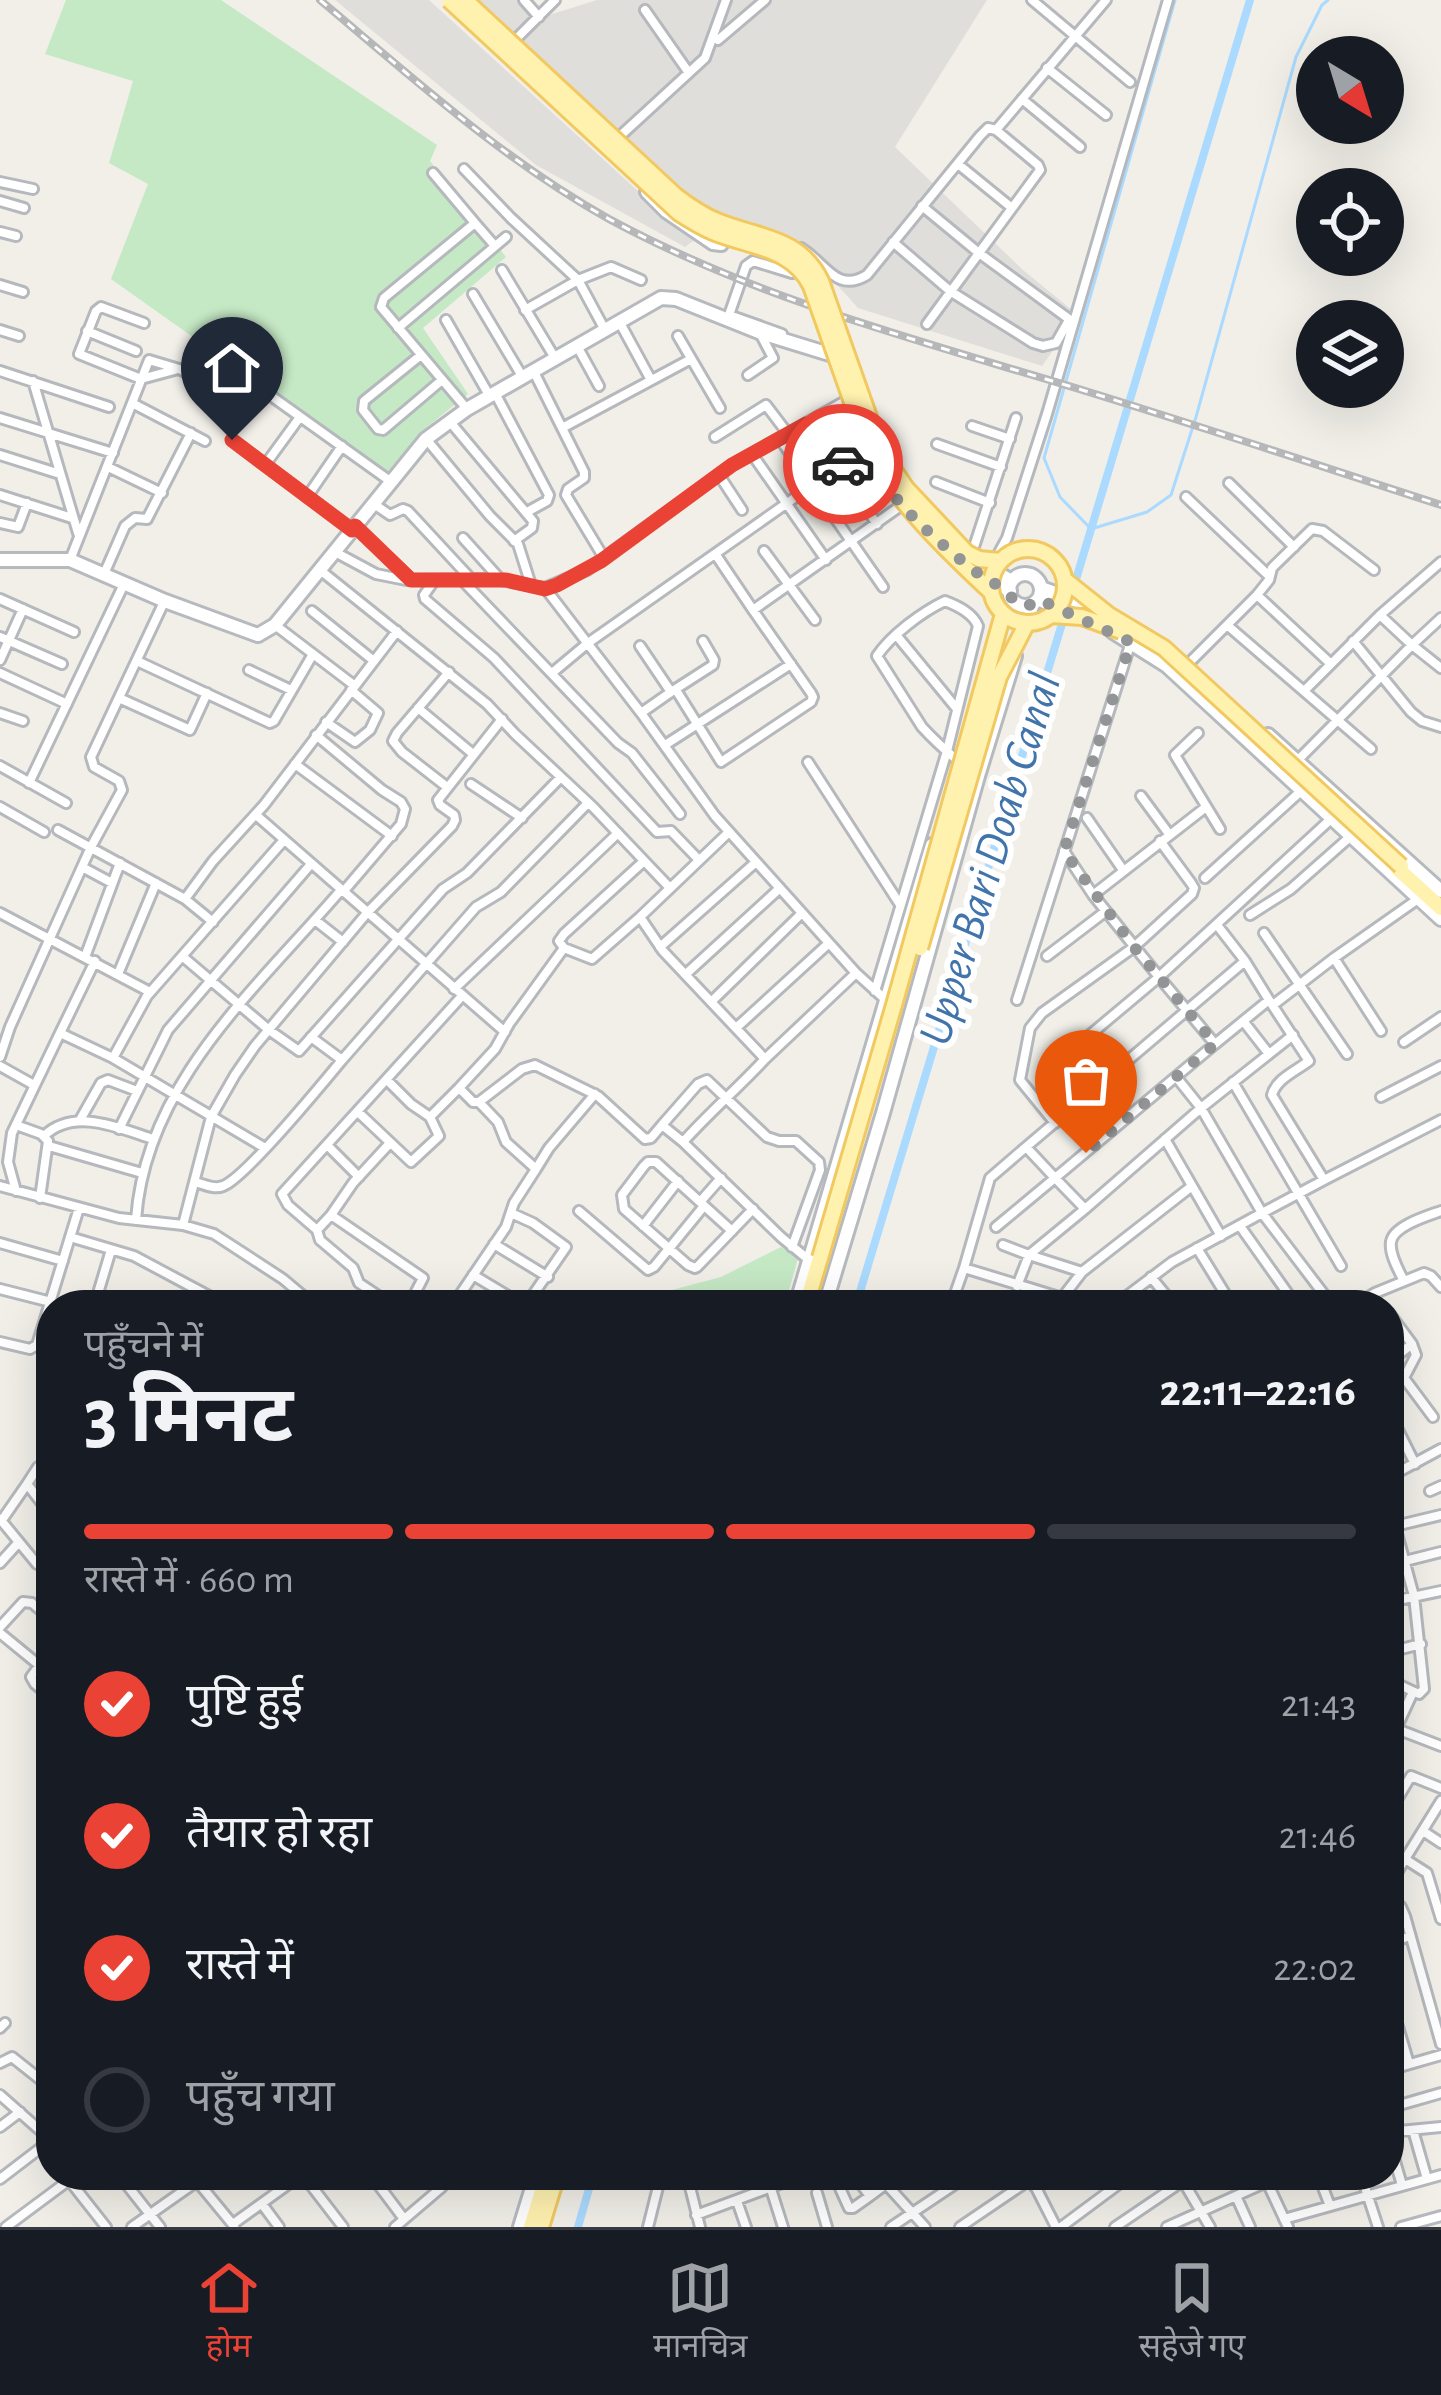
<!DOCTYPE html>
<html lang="hi">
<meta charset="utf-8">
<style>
body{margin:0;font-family:"Alegreya Sans","Noto Sans Devanagari",sans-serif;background:#20242c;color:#f1f3f6;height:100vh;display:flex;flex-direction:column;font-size:45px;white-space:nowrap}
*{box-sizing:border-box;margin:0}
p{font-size:39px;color:#9ea1a6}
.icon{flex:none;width:66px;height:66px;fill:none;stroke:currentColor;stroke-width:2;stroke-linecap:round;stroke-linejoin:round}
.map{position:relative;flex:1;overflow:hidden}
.sheet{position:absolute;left:36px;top:1290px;width:1368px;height:900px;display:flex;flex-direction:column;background:#171b24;border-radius:48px;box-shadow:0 12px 48px #0002}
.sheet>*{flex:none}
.needle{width:78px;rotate:142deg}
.tools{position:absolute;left:1296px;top:36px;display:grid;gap:24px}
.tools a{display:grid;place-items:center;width:108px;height:108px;border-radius:50%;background:#171b24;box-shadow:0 12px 48px #0002;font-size:60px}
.pin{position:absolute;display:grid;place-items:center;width:102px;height:102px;color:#fff;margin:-123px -51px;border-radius:50% 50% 50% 0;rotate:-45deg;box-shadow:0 0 12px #0007}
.pin .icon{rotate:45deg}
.courier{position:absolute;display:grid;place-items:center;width:120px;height:120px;margin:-60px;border:9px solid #ea4335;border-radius:50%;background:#fff;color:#222;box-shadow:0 3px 15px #0007}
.headline em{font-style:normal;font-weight:700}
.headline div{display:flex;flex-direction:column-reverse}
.headline{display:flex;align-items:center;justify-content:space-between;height:204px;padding:0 48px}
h1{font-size:78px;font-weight:700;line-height:90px}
.bar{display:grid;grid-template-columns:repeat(4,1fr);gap:18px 12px;align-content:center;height:144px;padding:0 48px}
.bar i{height:15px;border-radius:9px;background:#363941}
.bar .active{background:#ea4335}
.bar p{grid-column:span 4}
ol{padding:0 48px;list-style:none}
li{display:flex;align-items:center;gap:36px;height:132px}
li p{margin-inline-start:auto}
li .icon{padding:12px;border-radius:50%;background:#ea4335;color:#fff;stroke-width:4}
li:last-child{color:#9ea1a6}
li i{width:66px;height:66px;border:6px solid #363941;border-radius:50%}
.dock{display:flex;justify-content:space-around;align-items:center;height:168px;border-top:3px solid #363941;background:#171b24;font-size:33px;color:#9ea1a6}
.dock a{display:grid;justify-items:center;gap:6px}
.dock .active{color:#ea4335}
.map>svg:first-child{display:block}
.industrial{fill:#e0deda}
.green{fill:#c5e8c5}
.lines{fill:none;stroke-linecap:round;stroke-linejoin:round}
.stream{stroke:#aadaff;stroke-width:3}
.canal{stroke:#aadaff;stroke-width:8}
.street-casing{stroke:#b5b8bc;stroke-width:14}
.secondary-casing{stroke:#b6babf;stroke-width:18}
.primary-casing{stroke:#f2c960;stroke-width:20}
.street{stroke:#fff;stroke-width:8}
.secondary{stroke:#fff;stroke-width:12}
.primary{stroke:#fff2af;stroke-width:14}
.rail-casing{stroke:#b6b7b8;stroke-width:8}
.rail{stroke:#fff;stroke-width:3;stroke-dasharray:9;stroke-linecap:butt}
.primary-bridge-casing{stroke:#f2c960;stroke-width:20;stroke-linecap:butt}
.primary-bridge{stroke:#fff2af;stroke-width:14}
.done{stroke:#929495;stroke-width:12;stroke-dasharray:0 21.6}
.route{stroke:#ea4335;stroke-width:15}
.labels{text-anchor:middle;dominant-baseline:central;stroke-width:12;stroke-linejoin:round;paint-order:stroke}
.water-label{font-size:48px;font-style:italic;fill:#4174aa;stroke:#fff}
</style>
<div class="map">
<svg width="1441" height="2227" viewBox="0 0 1441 2227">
<rect width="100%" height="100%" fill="#f1efe8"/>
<path class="industrial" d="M 335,0 L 429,0 L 673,223 L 696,239 L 685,247 L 536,165 Z
M 473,0 L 527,0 L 546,16 L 597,0 L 987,0 L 895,147 L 1023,270 L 1078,315 L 1042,366 L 858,308 L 812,257 L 706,216 Z"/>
<path class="green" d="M 66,0 L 221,0 L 437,145 L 430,161 L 506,257 L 423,328 L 468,394 L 422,431 L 386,474 L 111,279 L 148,184 L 109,163 L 133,81 L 45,54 Z
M 781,1247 L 798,1258 L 785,1305 L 661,1305 L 672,1290 L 721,1277 Z"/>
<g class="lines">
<path class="stream" d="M 1175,0 L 1044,458 L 1060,497 L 1091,529 L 1147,512 L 1171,495 L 1196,417 L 1296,57 L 1322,5 L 1328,0"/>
<path class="canal" d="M 1074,586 L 1250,0
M 856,1305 L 1064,617
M 578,2227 L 593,2175"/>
<defs>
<path id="street" d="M 524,0 L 539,17
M 1032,0 L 1130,82
M 645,10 L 689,73
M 714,37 L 718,40 L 765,0
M 515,40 L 555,0
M 1047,68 L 1106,115
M 1022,99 L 1080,147
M 619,137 L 705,58 L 726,0
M 958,164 L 1012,208
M 464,169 L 511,218 L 578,280 L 605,330
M 433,173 L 475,223 L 384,298 L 381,307 L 467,409
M 0,182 L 33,189
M 0,201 L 24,208
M 922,206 L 979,253 L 1073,322
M 475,223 L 495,246
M 0,232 L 16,236
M 893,242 L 950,291 L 1033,343 L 1043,346 L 1056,343 L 1069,320
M 801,248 C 825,262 836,294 867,275 L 980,136 L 988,128 L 996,130 L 1106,0
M 502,270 L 555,358
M 0,285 L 23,292
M 473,294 L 522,376
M 525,310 L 578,280 L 611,267 L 641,280
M 446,320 L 489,395
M 144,323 L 101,307 L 96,311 L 79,354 L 141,379 L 178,369
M 620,323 L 651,380
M 927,324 L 1040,170 L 1038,165 L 996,130
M 398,328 L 506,237
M 0,330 L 19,336
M 87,331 L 136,351
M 782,334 L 729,315 L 746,266 L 753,261 L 792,273 L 799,270
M 678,336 L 720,408
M 577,346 L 599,386
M 421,355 L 364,401 L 363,410 L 378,429 L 383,430 L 442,380
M 0,371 L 109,407
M 534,372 L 584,472 L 584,478 L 568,489 L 566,495 L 604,558
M 748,375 L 773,358 L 761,335
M 33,381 L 78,533
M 495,393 L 549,495 L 547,501 L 527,512
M 132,403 L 205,441
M 0,418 L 113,453
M 451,423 L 533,521 L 532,528 L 514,541
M 806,424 L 877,524
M 972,426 L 1010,439
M 562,428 L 691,359
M 715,437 L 766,405 L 788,434
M 780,439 L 883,587
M 232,440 L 351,529
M 427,440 L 490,516 L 518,544 L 531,585
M 937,444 L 1001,467
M 752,454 L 826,560
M 0,455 L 60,474
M 265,465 L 300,417
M 108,467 L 162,493
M 719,475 L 742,510
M 936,482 L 990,503
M 1229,483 L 1294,547
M 0,495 L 72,518
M 307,497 L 342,446
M 1186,497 L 1268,575
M 374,504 L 390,515 L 403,509 L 408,511 L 471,579
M 0,523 L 18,527 L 27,503
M 355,526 L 410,579
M 463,538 L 499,578
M 764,551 L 815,620
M 335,552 L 376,574 L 406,580 L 495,579 L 545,588 L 641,713 L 715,816 L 856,973 L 886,1000
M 716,555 L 753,610 L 902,505
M 971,556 L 1016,418
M 70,560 L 149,360 L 179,369 L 245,402 L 267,393 L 390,481
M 995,560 L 1007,538 L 1047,414 L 1168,0
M 320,570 L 487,704 L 515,734 L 593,807 L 670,888
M 104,574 L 125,526 L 135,518 L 147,519 L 191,433
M 462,580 L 618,743 L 632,753 L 680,814
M 434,581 L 424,595 L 425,599 L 494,658 L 657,832 L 671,831 L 699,860
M 545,588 L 587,570 L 732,465 L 847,400
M 1257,595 L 1269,580 L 1272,568 L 1312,529 L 1323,531 L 1374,570
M 0,599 L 74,632
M 312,611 L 374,661
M 1380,615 L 1441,562
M 275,625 L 355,686
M 1227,625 L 1257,595 L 1331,664 L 1304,691
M 897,636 L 957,709
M 0,637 L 62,664
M 1353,641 L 1411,712 L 1422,721 L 1441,727
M 640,646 L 671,692 L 641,713
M 0,660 L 23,609
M 137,661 L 270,723 L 274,721 L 313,654
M 1331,664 L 1380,615 L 1412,645 L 1441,618
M 1187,665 L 1227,625 L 1371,749
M 249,670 L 291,690
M 0,673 L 67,704
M 552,673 L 588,643 L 864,449
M 676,690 L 721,762 L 811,702 L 813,697 L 811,693 L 753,610
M 671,692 L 713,665 L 714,660 L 703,641
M 119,698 L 190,730 L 207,693
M 418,708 L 473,754
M 0,713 L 23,721
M 326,722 L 355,742 L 370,730 L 378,713 L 351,690
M 1198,733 L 1175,755 L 1220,829
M 316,735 L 382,790 L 401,802 L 405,809 L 401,824 L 343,892
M 665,745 L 791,664
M 1298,760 L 1412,645 L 1441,668
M 808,762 L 899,903
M 295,764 L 392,836
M 0,766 L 66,803
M 29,783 L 124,584
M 471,784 L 522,818
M 447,787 L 402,752 L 393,741 L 397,733 L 449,672
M 1141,796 L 1169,834
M 0,807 L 44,832
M 256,815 L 505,1032
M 1087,818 L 1123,870
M 1332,818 L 1159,977 L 1215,1044 L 1269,1000 L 1309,1061 C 1296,1071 1276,1079 1272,1095 L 1324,1180 L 1441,1120
M 58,830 L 185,899 L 213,922
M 729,832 L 640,917 L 663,951 L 765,1059 L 856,973
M 1064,851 L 1093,895
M 82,867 L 112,883
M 1205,878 L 1301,791
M 185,899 L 213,861 L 264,805 L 397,631
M 0,913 L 150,992
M 1250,915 L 1291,889 L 1351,836
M 640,917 L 592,959 L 564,948 L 509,1024 L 495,1049 L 459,1088 L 473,1102 L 479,1102 L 522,1069 L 535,1065 L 598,1096 L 645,1139 L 651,1138 L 662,1125
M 315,920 L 343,942
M 1264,933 L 1347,1054
M 660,947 L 756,862
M 564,948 L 559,941 L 564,934 L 644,861
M 182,956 L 269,1030 L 299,1051 L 443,889 L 467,873 L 561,777
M 1047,956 L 1106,911
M 85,957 L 120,863
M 1334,958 L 1381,1031
M 1245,961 L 1269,1000
M 118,974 L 156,883
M 686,974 L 780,888
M 454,989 L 618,833
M 875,991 L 947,751 L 978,626 C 973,613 958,606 945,601 C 922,612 891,635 877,656 L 922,727 C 933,739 945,750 957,760
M 1017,1000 L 1131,642
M 711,1002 L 802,913
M 1273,1005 L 1334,958 L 1418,899
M 1244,1022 L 1269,1054
M 736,1028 L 829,943
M 60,1033 L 95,961
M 311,1037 L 342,1060 L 476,907 L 501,892 L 588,803
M 1404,1042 L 1441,1017
M 1215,1044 L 1055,1178 L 1026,1147 L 1245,961 L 1217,925
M 0,1057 L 10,1027 L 91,847 L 122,790 L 119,781 L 94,767 L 91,757 L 164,602
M 113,1058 L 265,1148
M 765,1059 C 738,1088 709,1113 683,1142 L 781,1237 L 809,1260
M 1060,1060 L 1159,977 L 1093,895 L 1206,807
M 0,1066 L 34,1085
M 1177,1078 L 1201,1108 L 1293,1035
M 387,1080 L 411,1104 L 430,1117 L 459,1088
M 1233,1082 L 1341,1266
M 1381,1097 L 1441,1066
M 358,1112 L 411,1162 L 439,1136 L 430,1117
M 80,1120 L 101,1083 L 108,1080 L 137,1091
M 1055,1123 L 1020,1080 L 1030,1028 L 1042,1013 L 1134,947 L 1192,894 L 1194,888 L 1191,883 L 1160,841
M 16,1125 L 41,1134 L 48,1141 L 40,1198
M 119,1129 L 168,1030 L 311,864
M 44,1136 C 74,1107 119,1128 153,1139
M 1165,1139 L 1221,1236
M 683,1142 L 662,1125 L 698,1084 L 707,1080 L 767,1137 L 779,1141 L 796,1141 L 819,1162 L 820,1170 L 792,1247
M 327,1145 L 359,1177
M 49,1146 L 142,1173
M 536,1169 L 549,1148 L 595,1094
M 195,1182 C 204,1184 214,1190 223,1186 C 245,1178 323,1083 342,1060
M 0,1186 L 119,1218 L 183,1225 L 214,1234 L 283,1279 L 314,1305
M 16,1191 L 8,1162 L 12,1133 L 60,1033 L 113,1058 L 147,996 L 284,840
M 700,1202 L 721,1178
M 579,1211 L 648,1270 L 654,1267 L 704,1206
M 511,1213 L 533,1223 L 566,1247 L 526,1305
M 331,1215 L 423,1278 L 409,1305
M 136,1220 C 145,1083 257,988 341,890
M 183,1225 L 211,1117 L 235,1075 L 255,1046 L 367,913 L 452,826 L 455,820 L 454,815 L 440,805 L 438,800 L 502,719
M 643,1226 L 678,1181
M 1240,1226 L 1296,1305
M 996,1227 L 1055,1178 L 1085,1209 L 1201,1108 L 1262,1213 L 1324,1180
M 317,1230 L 331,1215 L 353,1183 L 390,1143
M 732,1231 L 656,1162 L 648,1162 L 644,1166 L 622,1195 L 624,1209 L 688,1265 L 695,1268 L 697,1267 L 753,1209
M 70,1237 L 134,1256 L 209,1296
M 0,1243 L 63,1261
M 494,1244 L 548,1277
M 1003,1245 L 1029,1255 L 1085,1209
M 1197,1248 L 1232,1305
M 964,1268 L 1062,1298 L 1082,1272 L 1192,1186
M 473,1275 L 523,1305
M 1151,1277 L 1174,1305
M 1404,1281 C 1399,1271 1389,1254 1391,1242 C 1393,1226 1427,1216 1441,1211
M 1017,1286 L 1029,1255 L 1082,1272
M 0,1289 L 51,1302
M 126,1302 L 133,1305
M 98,1305 L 99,1290 L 111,1250
M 228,1305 L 238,1305
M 392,1305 L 359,1283 L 353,1268 L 320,1240 L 317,1230 L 288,1205 L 282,1194 L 462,996
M 453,1305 L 506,1227 L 514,1203 L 536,1169 L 506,1142 L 498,1122 L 479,1102
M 951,1305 L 964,1268 L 990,1178 L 1026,1147
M 1115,1305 L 1172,1262 L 1262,1213 L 1332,1305
M 1355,1305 L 1375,1293 L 1424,1273 L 1431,1276 L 1441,1287
M 1389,1313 L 1412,1344 L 1389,1362
M 0,1342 L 30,1349 L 37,1345 L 79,1208
M 1412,1344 L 1416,1355 L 1404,1378 L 1433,1417
M 37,1345 L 51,1349
M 1389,1432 L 1397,1428 L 1415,1464
M 38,1467 L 27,1484 L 51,1515
M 1389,1477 L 1441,1449
M 1430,1491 L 1441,1486
M 1390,1493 L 1395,1526
M 0,1519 L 37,1564 L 42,1565 L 51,1560
M 2,1520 L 27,1484
M 1405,1561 L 1441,1552
M 0,1563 L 19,1542
M 1389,1602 L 1441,1591
M 0,1627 L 23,1602 L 32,1603 L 51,1619
M 0,1633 L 39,1665
M 51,1650 L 31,1677 L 35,1684 L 51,1697
M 1389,1652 L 1421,1644
M 1389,1680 L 1419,1694 L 1424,1689 L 1414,1596 L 1395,1526 L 1441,1515
M 1389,1726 L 1441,1746
M 1389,1744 L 1413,1692
M 1441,1801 L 1405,1859 L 1427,1873 L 1441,1919
M 1389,1813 L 1411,1776 L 1441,1788
M 1423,1831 L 1441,1843
M 1389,1851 L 1405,1859 L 1389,1886
M 1389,1896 L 1401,1907 L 1405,1916 L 1441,2044
M 1389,1943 L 1410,1936
M 1389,1996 L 1409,2064
M 0,2028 L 5,2023
M 0,2063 L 12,2057 L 51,2088
M 1389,2070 L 1441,2055
M 0,2095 L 51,2140
M 1389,2108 L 1441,2093
M 0,2127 L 20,2112
M 1413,2130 L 1427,2179
M 1389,2132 L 1441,2127
M 1389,2141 L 1402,2185
M 119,2175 L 160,2227
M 303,2175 L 343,2227
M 371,2175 L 404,2219
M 687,2175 L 700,2227
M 834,2175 L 849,2208 L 853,2208 L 870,2196
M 854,2175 L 870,2196 L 886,2184
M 897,2175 L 886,2184 L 925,2227
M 1191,2175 L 1183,2181 L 1210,2227
M 1361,2175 L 1378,2227
M 1030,2176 L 1056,2227
M 1319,2177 L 1330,2206
M 0,2179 L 51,2140
M 69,2180 L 106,2227
M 197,2181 L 234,2226
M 1267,2182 L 1288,2227
M 1035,2187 L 1051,2175
M 771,2189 L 783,2227
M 817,2193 L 827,2227
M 1236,2196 L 1250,2227
M 737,2201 L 746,2227
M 262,2204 L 279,2227
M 696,2215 L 804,2175
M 1284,2219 L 1441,2175
M 233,2224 L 301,2175
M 6,2227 L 76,2175
M 132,2227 L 206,2175
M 395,2227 L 442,2187
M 648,2227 L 661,2175
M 891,2227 L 969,2175
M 960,2227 L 1031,2179
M 1061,2227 L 1131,2175
M 1115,2227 L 1183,2181
M 1167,2227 L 1282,2175
M 1401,2227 L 1441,2216"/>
<path id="secondary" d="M 647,192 L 666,211 L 713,243 L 721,244 L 727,231
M 0,560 L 70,560 L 165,601 L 258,635 L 275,625 L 426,439 L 467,409 L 661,298 L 676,299 L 761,333 L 839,357
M 973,560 L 1012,581
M 974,570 L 1010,591
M1009 590a16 16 0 1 1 32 0a16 16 0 1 1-32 0Z
M 1041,588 L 1093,607
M 1038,599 L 1072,615
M 1023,631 L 1033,604
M 1113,632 L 1167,666 L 1441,919
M 1268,735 L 1441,891
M 796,1305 L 932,845
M 825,1305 L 883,1113 L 978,776 L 1015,656
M 520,2227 L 536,2175"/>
<path id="primary" d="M 1398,869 L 1441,908
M 806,1305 L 820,1258
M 531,2227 L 547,2175
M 541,2227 L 557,2175"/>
</defs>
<use href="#street" class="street-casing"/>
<use href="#secondary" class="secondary-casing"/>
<use href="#primary" class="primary-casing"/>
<use href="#street" class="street"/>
<use href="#secondary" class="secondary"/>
<use href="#primary" class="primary"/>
<defs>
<path id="rail" d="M 320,0 C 413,78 503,160 609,219 C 753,297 913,339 1069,386 C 1194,424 1317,465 1441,505"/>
</defs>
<use href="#rail" class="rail-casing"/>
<use href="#rail" class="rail"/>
<defs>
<path id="primary-bridge" d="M 449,0 L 679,213 C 690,220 701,227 713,232 C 749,247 792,247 811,286 L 871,456 C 902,507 947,551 991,592
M 465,0 L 676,196 C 689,206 702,215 717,221 C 758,238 799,236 821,281 L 881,451 L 906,488 L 967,553 L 979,559 L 1000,561
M991 586a37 37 0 1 1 74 0a37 37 0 1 1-74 0Z
M 1065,580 L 1109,615 L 1164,648 L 1401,866
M 1051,615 L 1082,617 L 1121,631
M 920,948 L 999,677 L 1027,623
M 820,1258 L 894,1005 L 1003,614"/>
</defs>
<use href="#primary-bridge" class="primary-bridge-casing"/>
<use href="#primary-bridge" class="primary-bridge"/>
</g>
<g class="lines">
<path class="done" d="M 843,464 L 864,449 C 888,499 930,535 972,569 C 989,582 1003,585 1016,603 L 1028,606 L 1038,599 L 1131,642 L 1064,851 L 1134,947 L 1215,1044 L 1086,1153"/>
<path class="route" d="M 232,440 L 352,530 L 355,526 L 411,580 L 506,580 L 545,589 L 557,585 L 601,561 L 732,465 L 806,424 L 838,467 L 843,464"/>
</g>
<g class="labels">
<g class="water-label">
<text transform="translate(991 859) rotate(-73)">Upper Bari Doab Canal</text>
</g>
</g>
</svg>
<div class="tools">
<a><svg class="needle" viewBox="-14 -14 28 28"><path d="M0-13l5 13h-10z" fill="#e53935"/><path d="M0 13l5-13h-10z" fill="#9ea1a6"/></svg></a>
<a><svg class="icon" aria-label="locate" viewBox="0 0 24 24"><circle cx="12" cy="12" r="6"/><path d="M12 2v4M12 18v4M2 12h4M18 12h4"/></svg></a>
<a><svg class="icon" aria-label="layers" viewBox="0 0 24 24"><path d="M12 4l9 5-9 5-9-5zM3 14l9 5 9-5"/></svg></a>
</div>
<div class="pin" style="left:1086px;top:1153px;background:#ea580c"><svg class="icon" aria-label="bag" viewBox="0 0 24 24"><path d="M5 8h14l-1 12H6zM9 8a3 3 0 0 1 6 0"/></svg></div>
<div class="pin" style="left:232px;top:440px;background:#1f2937"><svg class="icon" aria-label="home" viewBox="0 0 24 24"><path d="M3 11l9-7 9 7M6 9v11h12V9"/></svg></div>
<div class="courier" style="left:843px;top:464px"><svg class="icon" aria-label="car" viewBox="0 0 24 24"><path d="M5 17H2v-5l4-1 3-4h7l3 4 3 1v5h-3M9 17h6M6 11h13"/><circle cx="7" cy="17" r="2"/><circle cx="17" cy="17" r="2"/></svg></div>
<section class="sheet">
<div class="headline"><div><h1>3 मिनट</h1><p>पहुँचने में</p></div><em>22:11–22:16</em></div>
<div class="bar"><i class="active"></i><i class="active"></i><i class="active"></i><i></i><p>रास्ते में · 660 m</p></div>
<ol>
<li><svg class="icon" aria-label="check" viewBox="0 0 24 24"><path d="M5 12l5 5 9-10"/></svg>पुष्टि हुई<p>21:43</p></li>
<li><svg class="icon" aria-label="check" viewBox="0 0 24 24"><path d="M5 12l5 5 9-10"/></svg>तैयार हो रहा<p>21:46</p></li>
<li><svg class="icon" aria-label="check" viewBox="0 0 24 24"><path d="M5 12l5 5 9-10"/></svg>रास्ते में<p>22:02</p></li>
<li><i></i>पहुँच गया</li>
</ol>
</section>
</div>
<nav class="dock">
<a class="active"><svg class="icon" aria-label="home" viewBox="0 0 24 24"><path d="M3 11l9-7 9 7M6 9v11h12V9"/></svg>होम</a>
<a><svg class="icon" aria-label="map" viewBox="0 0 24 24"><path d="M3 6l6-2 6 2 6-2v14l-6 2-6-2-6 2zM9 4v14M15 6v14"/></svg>मानचित्र</a>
<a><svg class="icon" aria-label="saved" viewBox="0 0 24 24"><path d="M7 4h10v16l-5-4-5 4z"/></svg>सहेजे गए</a>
</nav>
